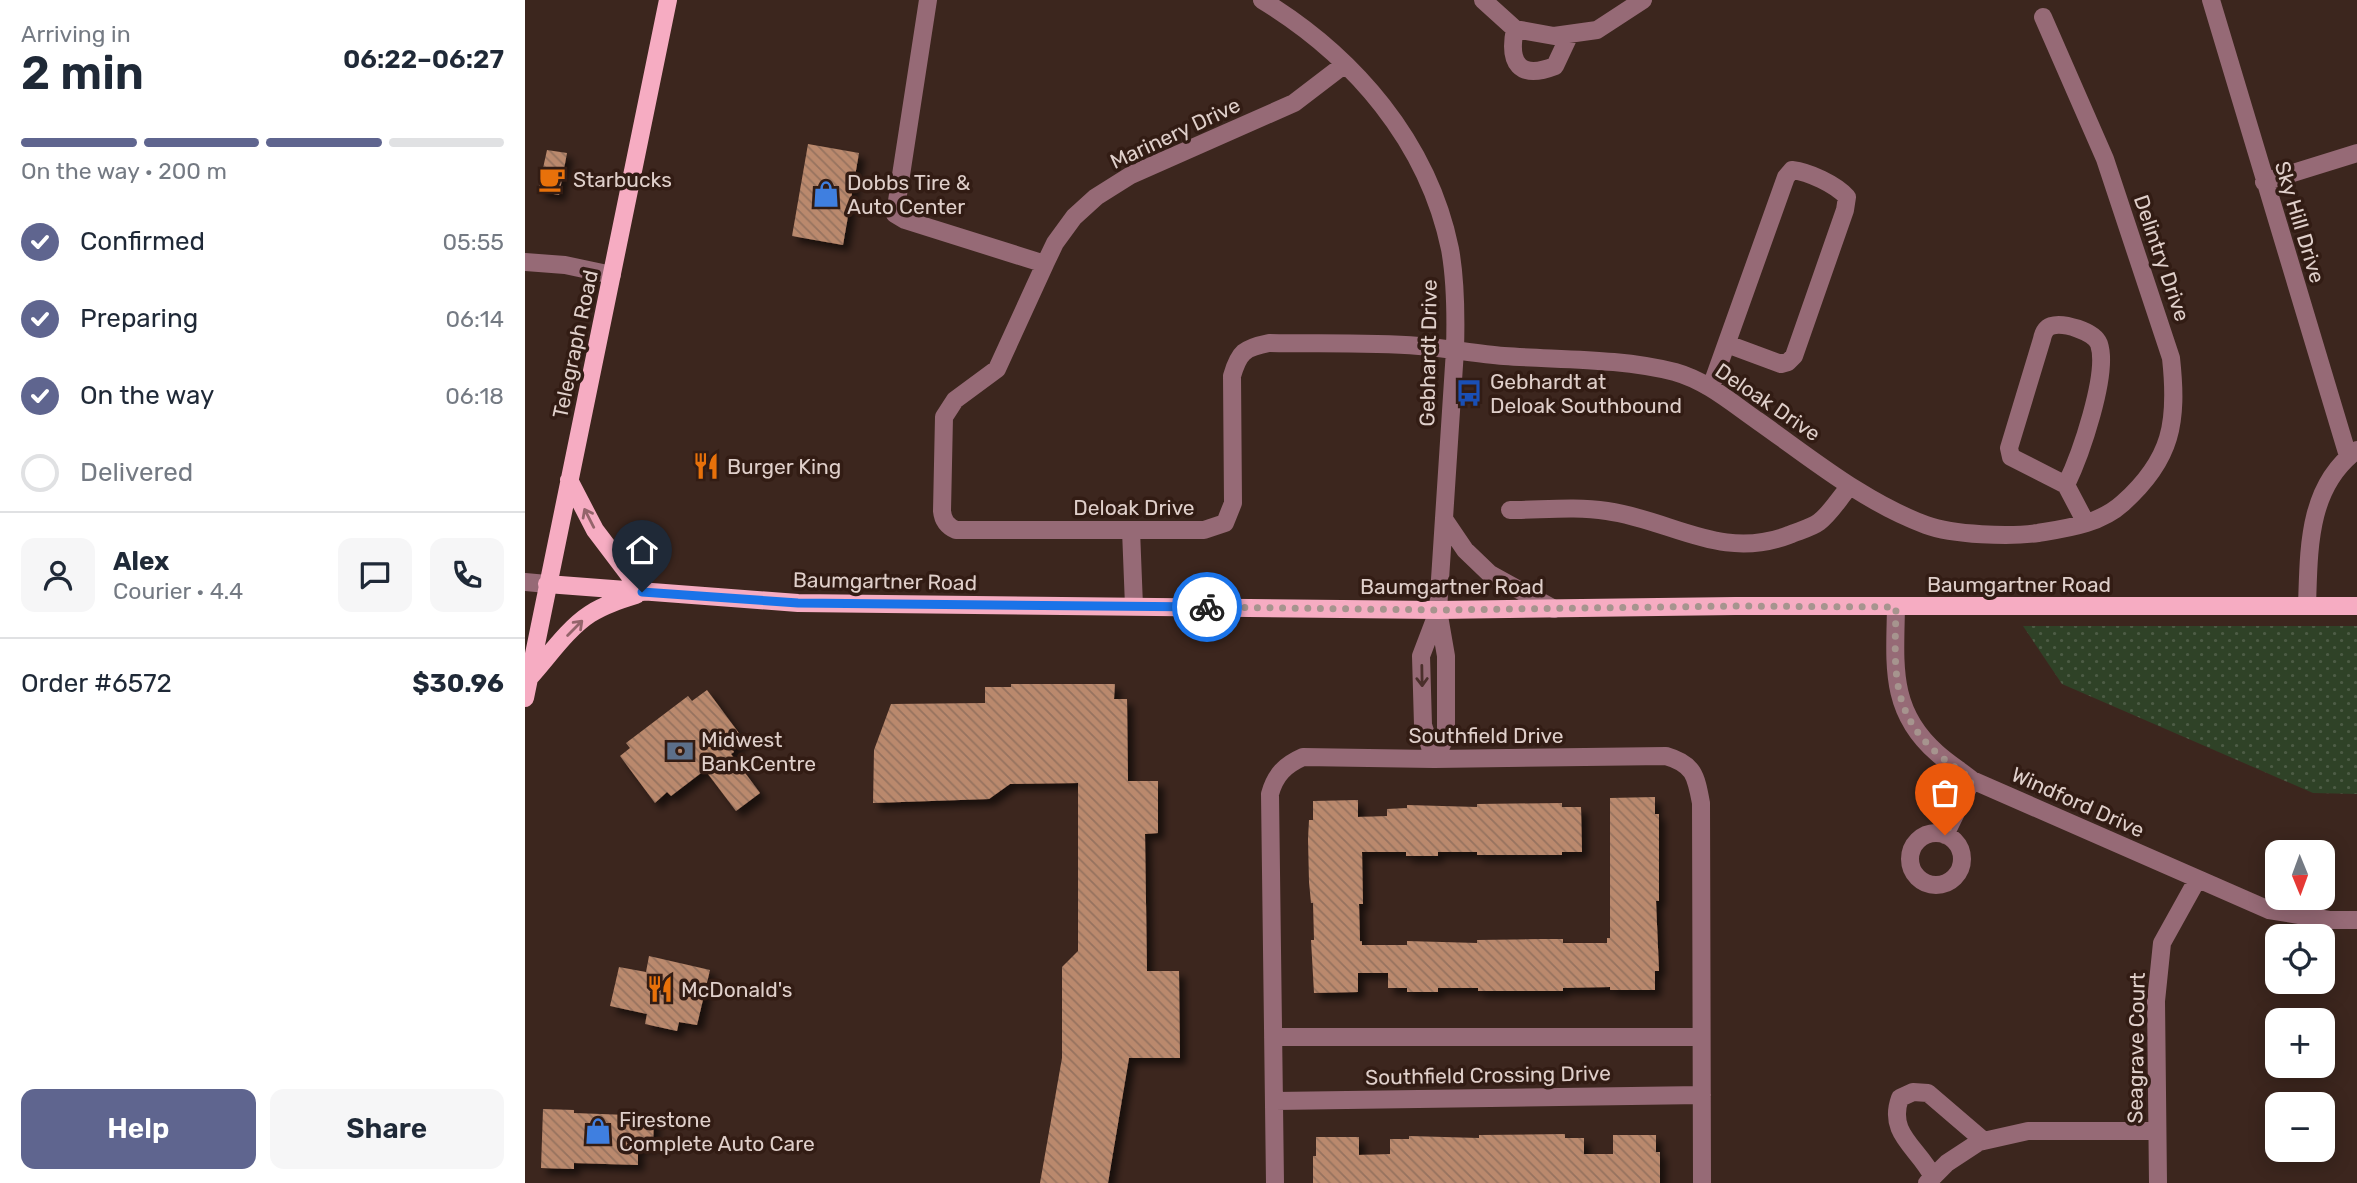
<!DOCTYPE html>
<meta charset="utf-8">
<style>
body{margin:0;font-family:Rubik,sans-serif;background:#f6f6f7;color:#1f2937;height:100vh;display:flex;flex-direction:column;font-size:26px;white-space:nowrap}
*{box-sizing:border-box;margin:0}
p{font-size:23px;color:#747a83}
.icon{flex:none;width:38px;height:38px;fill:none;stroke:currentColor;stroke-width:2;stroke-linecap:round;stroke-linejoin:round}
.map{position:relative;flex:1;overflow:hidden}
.side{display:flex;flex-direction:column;background:#fff;width:525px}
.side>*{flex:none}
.needle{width:46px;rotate:179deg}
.buttons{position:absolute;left:1740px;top:840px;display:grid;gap:14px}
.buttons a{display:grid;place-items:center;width:70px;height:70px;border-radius:14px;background:#fff;box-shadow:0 4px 18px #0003;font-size:35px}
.pin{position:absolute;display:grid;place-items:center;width:60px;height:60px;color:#fff;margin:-72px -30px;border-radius:50% 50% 50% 0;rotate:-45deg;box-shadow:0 0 7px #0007}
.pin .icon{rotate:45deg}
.courier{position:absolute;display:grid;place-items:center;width:70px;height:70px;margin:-35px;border:5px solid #1a73e8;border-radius:50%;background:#fff;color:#222;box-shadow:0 2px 9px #0007}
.headline em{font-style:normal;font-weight:600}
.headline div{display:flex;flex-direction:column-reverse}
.headline{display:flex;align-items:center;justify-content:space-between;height:119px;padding:0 21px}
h1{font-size:46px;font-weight:600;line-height:52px}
.bar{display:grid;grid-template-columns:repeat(4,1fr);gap:10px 7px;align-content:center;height:84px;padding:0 21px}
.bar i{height:9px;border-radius:5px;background:#e0e1e3}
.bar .current{background:#5f658f}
.bar p{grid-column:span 4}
.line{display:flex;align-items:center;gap:18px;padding:0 21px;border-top:2px solid #e0e1e3}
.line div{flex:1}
.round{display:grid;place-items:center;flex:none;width:74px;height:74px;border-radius:14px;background:#f6f6f7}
ol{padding:0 21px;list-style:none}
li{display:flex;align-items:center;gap:21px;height:77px}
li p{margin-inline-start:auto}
li .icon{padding:7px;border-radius:50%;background:#5f658f;color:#fff;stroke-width:4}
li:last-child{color:#747a83}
li i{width:38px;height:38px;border:4px solid #e0e1e3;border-radius:50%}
.primary-button{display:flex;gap:14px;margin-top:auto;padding:14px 21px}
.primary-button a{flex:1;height:80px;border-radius:14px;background:#5f658f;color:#fff;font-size:28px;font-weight:600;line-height:80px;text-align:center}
.primary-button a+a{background:#f6f6f7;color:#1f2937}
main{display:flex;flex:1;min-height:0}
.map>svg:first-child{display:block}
.grass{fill:url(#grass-dots)}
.building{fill:url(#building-back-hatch);filter:url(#shadow)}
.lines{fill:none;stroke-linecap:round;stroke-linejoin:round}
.minor{stroke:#966a76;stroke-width:18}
.major{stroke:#f6acc2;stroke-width:18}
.oneway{stroke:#94646b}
.oneway2{stroke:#4b302c}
.done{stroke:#a6948e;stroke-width:7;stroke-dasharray:0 12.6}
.route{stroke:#1a73e8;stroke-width:9}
.labels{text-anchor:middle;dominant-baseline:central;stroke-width:7;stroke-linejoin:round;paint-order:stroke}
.street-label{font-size:21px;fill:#dfcfca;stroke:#321c14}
.poi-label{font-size:21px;fill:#dfcfca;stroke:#321c14;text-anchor:start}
</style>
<main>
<section class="side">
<div class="headline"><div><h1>2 min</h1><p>Arriving in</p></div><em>06:22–06:27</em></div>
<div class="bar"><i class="current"></i><i class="current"></i><i class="current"></i><i></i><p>On the way · 200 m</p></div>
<ol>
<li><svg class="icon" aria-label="check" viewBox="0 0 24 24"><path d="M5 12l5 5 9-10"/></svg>Confirmed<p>05:55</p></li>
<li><svg class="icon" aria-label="check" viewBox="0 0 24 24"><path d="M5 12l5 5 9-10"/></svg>Preparing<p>06:14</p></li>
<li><svg class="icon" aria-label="check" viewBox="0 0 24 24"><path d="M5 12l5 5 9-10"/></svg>On the way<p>06:18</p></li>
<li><i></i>Delivered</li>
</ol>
<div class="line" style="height:126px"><a class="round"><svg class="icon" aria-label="person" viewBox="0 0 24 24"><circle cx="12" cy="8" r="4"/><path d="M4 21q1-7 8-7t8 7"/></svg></a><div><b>Alex</b><p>Courier · 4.4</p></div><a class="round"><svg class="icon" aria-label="chat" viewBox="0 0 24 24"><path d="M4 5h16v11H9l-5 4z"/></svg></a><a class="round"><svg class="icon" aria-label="phone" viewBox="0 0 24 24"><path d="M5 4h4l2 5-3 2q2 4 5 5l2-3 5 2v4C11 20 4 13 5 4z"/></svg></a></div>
<div class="line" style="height:91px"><div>Order #6572</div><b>$30.96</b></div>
<div class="primary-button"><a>Help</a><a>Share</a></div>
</section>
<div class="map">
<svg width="1832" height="1183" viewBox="0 0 1832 1183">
<defs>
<pattern id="grass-dots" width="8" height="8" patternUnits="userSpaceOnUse" patternTransform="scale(1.75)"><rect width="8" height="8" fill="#2f4227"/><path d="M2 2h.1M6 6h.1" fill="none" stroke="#4d5c45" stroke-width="1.8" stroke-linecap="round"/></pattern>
<pattern id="building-back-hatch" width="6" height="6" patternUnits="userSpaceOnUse" patternTransform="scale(1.75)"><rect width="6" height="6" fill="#ba896d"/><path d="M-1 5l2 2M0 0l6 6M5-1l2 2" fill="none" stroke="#96725f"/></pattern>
<filter id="shadow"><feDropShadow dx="6" dy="6" stdDeviation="3.5" flood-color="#0009"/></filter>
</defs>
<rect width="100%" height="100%" fill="#3c261e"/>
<path class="grass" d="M 1498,626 L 1832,626 L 1832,794 L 1788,793 L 1537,684 Z"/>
<path class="building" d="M 283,144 L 334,153 L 318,245 L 267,236 Z
M 22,150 L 42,153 L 34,195 L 13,191 Z
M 486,684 L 590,684 L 589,699 L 602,699 L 603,781 L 633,781 L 633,833 L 620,834 L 622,971 L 654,971 L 655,1058 L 604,1058 L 583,1183 L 515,1183 L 537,1058 L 537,967 L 553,951 L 553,783 L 485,784 L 464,799 L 348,803 L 349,750 L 366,704 L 460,703 L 460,687 L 486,687 Z
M 182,690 L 219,740 L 207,749 L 209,752 L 206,754 L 235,793 L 211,811 L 180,770 L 146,796 L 142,792 L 130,803 L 95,756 L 105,748 L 101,743 L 163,696 L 167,701 Z
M 1130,797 L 1130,814 L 1134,814 L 1134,901 L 1131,901 L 1134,971 L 1130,971 L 1130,990 L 1085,990 L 1085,987 L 1038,988 L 1038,991 L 953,991 L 953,988 L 913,988 L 913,992 L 882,992 L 882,988 L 863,988 L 863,973 L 833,973 L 833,992 L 789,993 L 786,940 L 789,940 L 788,903 L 786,903 L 784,882 L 783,839 L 784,820 L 788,820 L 788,801 L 833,800 L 833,817 L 862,816 L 862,809 L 882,808 L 882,805 L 952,807 L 952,804 L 1037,803 L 1037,807 L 1056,807 L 1057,852 L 1037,852 L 1037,855 L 952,855 L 952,852 L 913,852 L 913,856 L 881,856 L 881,852 L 837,852 L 838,904 L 834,904 L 835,941 L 837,941 L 837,945 L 882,945 L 882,941 L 952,943 L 952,940 L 1017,939 L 1038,939 L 1038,943 L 1082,943 L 1082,938 L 1085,938 L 1085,798 Z
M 124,956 L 185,970 L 172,1025 L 154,1022 L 152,1031 L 120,1024 L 122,1014 L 85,1006 L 94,967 L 121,972 Z
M 18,1109 L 49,1110 L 49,1113 L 129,1116 L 128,1147 L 113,1147 L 113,1165 L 49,1163 L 49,1169 L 16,1168 Z
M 1040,1134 L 1040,1138 L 1059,1138 L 1059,1154 L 1088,1154 L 1088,1135 L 1131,1135 L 1131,1152 L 1135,1152 L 1135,1183 L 788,1183 L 788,1156 L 791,1156 L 791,1137 L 834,1137 L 834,1155 L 865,1154 L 865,1139 L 884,1139 L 884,1136 L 954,1138 L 954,1135 Z"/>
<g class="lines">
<path class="minor" d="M 403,0 L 370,214 L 380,220 L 520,264 L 472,369 L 430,400 L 419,417 L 417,511 C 418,521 422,526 431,530 L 679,530 L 700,523 L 708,503 L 707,376 C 714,352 719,348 744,343 C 793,344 844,342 894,346 C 922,348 951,354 979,356 C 1036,360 1095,358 1150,372 C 1182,381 1207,403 1233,421 C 1287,459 1339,502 1401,525 C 1428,535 1485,537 1513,533 C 1543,528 1575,524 1598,503 C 1647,459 1653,422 1646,358 L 1580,159 L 1518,17
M 737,0 C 829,56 903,142 925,249 C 931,282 931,316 930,350 L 913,610 L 921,656 L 921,737 L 909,759
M 958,0 L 990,29 L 1029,36 L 1072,30 L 1118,0
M 1686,0 L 1823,456
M 990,29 C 983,63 994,80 1030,66 L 1045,34
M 1739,182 L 1832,153
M 0,262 L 40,265 L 87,275
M 520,264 L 530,243 L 549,217 L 571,197 L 606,175 L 769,103 L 820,64
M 1186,387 L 1261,177 L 1267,170 C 1284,172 1310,184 1322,197 L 1320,210 L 1269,356 L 1263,362 L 1256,364 L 1202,344
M 1541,485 L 1486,457 L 1484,448 L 1517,339 C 1518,334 1520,328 1526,326 C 1538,322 1569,331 1574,344 C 1584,374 1555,456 1541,485 L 1561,523
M 985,510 C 1017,510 1050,506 1082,511 C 1147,520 1196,561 1264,535 C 1273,531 1286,528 1294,522 C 1306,513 1315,497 1325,486
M 919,519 L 940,550 L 965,574 L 1029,609
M 606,530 L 609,606
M 0,582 L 22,584
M 1782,606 C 1784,550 1782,487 1832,450
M 1371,607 C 1370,665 1364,711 1412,753 C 1423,763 1436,771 1447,780 L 1744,910 L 1804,920 L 1832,920
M 909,759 L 898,725 L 896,656 L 912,614
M1385 859a26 26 0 1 1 52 0a26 26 0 1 1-52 0Z
M 1420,835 L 1447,780
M 748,1037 L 1175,1037
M 750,1101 L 1177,1095
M 1408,1177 C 1393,1147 1362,1134 1375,1098 L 1388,1092 L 1403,1093 L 1459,1141
M 750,1183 L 745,794 C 750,775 760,765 778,757 L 909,759 L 1141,756 C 1169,764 1171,776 1176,803 L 1177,1183
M 1402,1183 L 1422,1163 L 1454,1142 L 1503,1131 L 1632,1131
M 1633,1183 L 1631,1001 L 1637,943 L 1672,880"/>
<path class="major" d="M 44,480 L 70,530 L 117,592
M 22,584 L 273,603 L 913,610 L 1210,606 L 1832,606
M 5,677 C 24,656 42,629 65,614 C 79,605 95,600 111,595
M 0,698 L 143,0"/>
</g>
<defs><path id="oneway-shaft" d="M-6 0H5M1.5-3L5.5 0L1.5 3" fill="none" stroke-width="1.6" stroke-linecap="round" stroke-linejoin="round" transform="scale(1.75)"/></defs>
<g class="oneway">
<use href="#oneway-shaft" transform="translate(64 518) rotate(-117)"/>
<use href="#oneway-shaft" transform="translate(50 628) rotate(-45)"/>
</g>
<use class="oneway2" href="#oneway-shaft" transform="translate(897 676) rotate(89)"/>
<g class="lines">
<path class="done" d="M 682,607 L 913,610 L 1210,606 L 1371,607 C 1370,665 1364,711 1412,753 C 1423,763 1436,771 1447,780 L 1420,835"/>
<path class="route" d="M 117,592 L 273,603 L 682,607"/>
</g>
<defs>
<symbol id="cafe-bare" viewBox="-9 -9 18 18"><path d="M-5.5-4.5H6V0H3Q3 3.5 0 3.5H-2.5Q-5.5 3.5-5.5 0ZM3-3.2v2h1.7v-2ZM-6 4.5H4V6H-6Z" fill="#e8710a" stroke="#321c14" stroke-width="2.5" paint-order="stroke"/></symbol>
<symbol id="shop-bare" viewBox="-9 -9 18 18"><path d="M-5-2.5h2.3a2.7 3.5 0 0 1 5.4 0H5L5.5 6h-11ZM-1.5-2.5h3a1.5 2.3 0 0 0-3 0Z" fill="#3f7fe0" stroke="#321c14" stroke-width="2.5" paint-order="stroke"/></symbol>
<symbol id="bus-bare" viewBox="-9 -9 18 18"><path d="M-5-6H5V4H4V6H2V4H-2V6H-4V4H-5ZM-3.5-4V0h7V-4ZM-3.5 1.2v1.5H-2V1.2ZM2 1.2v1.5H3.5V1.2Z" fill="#1a4fb4" stroke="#321c14" stroke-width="2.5" paint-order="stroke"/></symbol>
<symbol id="restaurant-bare" viewBox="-9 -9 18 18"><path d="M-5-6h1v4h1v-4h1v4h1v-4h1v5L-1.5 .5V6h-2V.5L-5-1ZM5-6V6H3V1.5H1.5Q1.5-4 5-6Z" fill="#e8710a" stroke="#321c14" stroke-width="2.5" paint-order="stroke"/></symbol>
<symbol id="bank-bare" viewBox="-9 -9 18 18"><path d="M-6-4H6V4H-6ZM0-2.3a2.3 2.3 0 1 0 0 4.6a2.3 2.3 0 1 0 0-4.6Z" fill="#5c6f8a" stroke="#321c14" stroke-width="2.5" paint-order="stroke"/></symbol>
</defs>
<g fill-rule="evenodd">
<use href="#cafe-bare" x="8" y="160" width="38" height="38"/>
<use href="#shop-bare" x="282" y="175" width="38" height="38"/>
<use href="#bus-bare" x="925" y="374" width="38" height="38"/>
<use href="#restaurant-bare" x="162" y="447" width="38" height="38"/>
<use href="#bank-bare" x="136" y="732" width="38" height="38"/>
<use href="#restaurant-bare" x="116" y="970" width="38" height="38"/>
<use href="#shop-bare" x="54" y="1112" width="38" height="38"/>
</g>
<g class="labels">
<g class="street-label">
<text transform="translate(650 133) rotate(-25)">Marinery Drive</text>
<text transform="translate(1775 222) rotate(73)">Sky Hill Drive</text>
<text transform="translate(1637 258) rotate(71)">Delintry Drive</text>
<text transform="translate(50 344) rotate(-78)">Telegraph Road</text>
<text transform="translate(903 353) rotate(-89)">Gebhardt Drive</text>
<text transform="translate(1243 402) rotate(34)">Deloak Drive</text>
<text x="609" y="507">Deloak Drive</text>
<text transform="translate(360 581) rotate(1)">Baumgartner Road</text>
<text x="1494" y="584">Baumgartner Road</text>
<text x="927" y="586">Baumgartner Road</text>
<text x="961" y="735">Southfield Drive</text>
<text transform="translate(1553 802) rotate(24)">Windford Drive</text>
<text transform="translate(1611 1048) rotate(-89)">Seagrave Court</text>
<text transform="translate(963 1075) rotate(-1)">Southfield Crossing Drive</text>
</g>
<g class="poi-label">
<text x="48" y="179">Starbucks</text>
<text x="322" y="182">Dobbs Tire &amp;<tspan x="322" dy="24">Auto Center</tspan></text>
<text x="965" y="381">Gebhardt at<tspan x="965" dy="24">Deloak Southbound</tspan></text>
<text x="202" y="466">Burger King</text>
<text x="176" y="739">Midwest<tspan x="176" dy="24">BankCentre</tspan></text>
<text x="156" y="989">McDonald's</text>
<text x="94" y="1119">Firestone<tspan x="94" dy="24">Complete Auto Care</tspan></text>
</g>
</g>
</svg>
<div class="buttons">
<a><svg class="needle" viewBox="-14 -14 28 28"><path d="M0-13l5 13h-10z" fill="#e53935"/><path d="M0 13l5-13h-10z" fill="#747a83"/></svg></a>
<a><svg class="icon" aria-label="locate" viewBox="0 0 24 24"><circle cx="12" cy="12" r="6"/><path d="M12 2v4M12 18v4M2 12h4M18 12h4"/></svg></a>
<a>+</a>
<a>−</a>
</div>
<div class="pin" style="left:1420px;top:835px;background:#ea580c"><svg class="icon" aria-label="bag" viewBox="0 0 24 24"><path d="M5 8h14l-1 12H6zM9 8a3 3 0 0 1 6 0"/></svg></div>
<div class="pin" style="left:117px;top:592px;background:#1f2937"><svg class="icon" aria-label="home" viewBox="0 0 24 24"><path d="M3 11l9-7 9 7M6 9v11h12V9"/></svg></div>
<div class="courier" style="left:682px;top:607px"><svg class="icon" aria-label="bike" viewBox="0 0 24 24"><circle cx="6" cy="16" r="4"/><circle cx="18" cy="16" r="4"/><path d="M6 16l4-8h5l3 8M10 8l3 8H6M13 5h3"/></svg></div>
</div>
</main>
